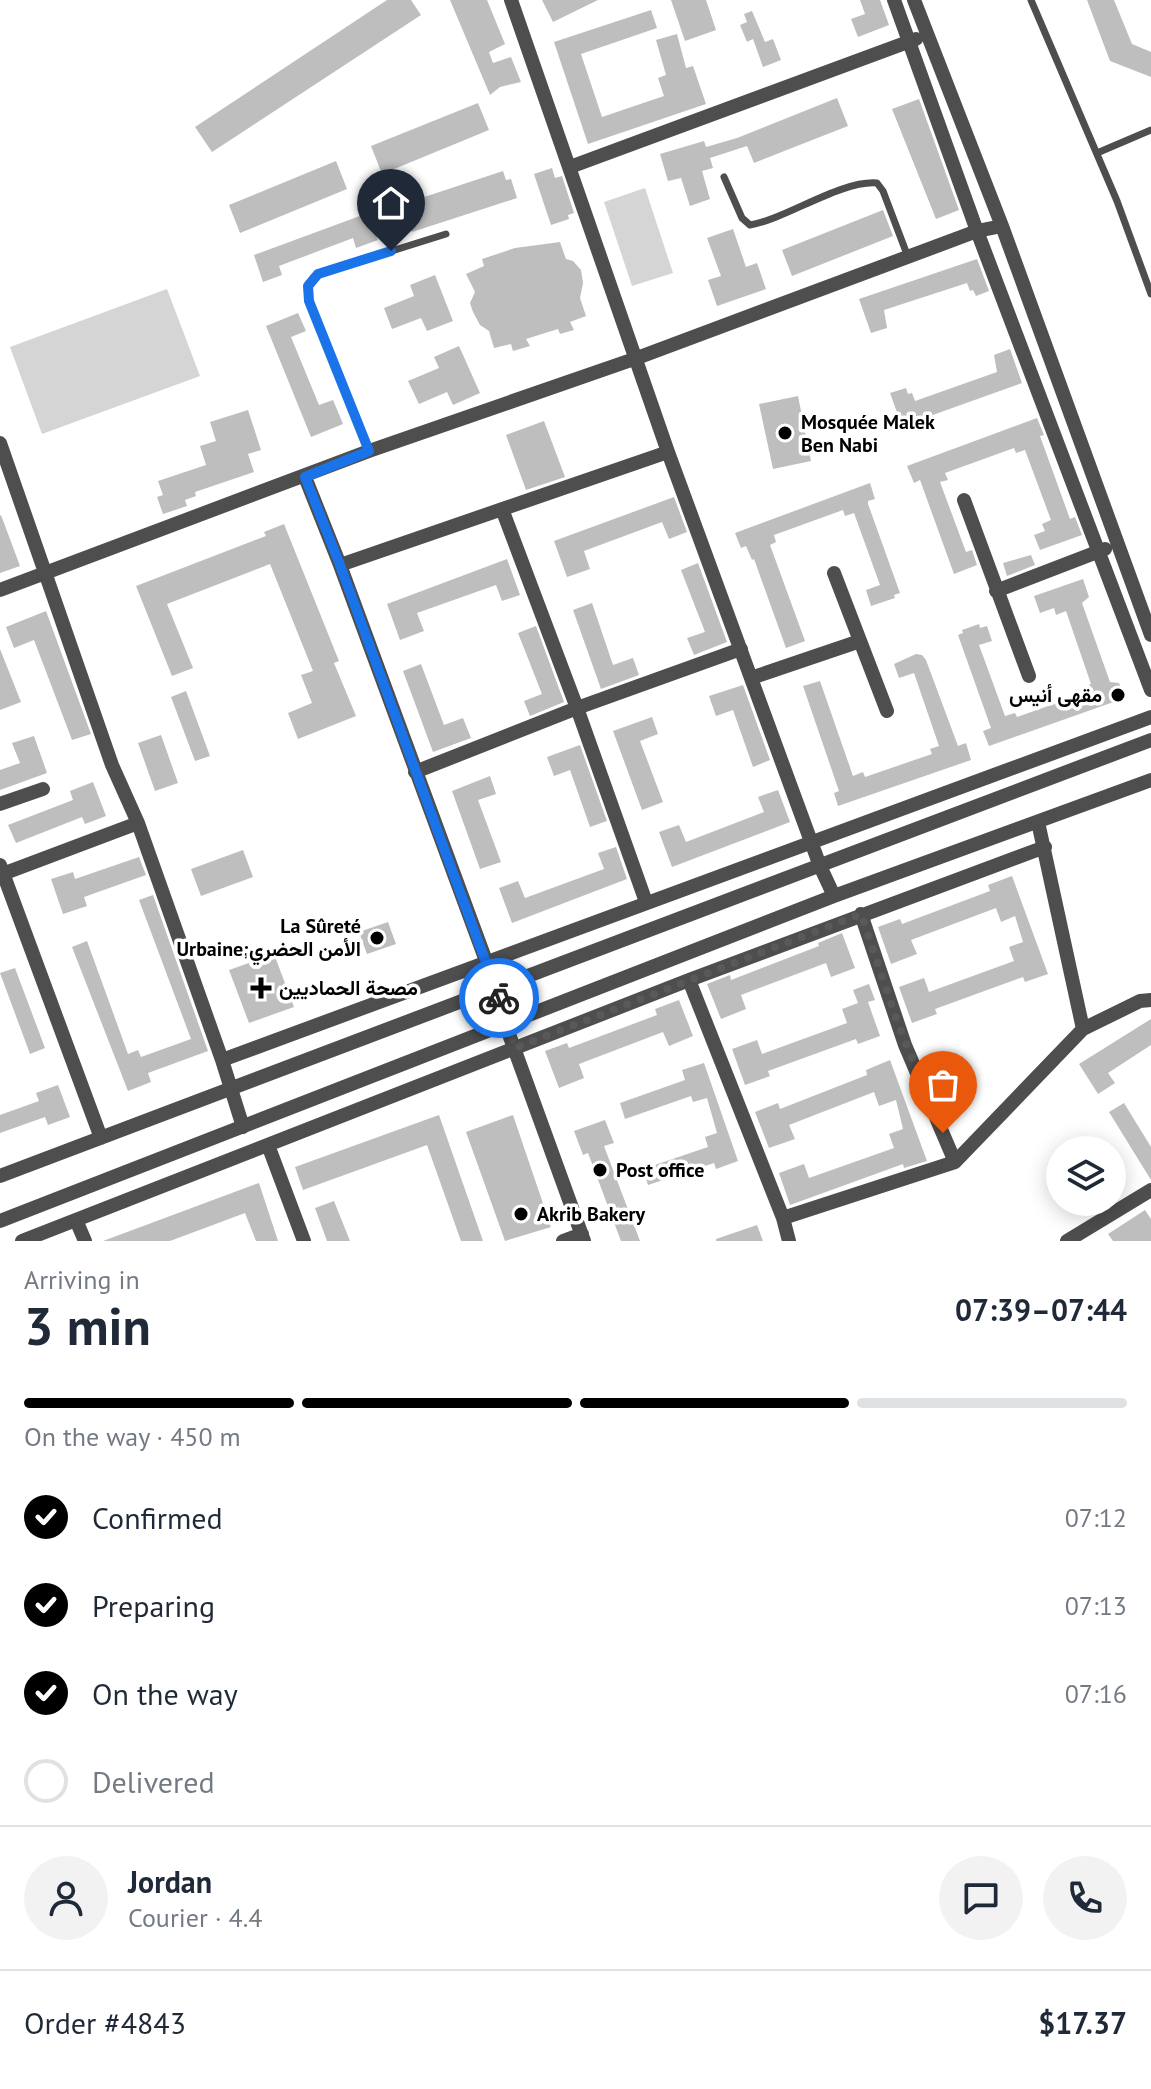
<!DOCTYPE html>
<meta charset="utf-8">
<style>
body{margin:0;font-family:"PT Sans",Vazirmatn,sans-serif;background:#f2f2f3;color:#1f2937;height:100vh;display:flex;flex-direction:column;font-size:30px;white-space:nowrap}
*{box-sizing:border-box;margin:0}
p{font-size:26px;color:#747a83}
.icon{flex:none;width:44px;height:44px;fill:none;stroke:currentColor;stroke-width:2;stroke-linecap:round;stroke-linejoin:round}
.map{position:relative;height:1241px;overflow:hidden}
.side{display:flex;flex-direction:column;background:#fff;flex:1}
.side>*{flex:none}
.buttons{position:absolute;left:1046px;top:1136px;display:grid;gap:16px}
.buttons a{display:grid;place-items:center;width:80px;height:80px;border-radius:50%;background:#fff;box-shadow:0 4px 20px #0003;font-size:40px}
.pin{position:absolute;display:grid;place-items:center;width:68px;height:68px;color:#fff;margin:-82px -34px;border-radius:50% 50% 50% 0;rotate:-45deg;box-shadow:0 0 8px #0007}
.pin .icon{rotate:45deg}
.courier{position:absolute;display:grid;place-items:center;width:80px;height:80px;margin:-40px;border:6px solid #1a73e8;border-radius:50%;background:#fff;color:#222;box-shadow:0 2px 10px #0007}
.head em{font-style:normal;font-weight:600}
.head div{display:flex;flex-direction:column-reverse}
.head{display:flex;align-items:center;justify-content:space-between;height:136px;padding:0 24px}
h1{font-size:52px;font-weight:600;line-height:60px}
.bar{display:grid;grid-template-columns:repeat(4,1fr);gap:12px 8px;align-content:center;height:96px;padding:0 24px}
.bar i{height:10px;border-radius:6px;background:#e0e1e3}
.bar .on{background:#000}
.bar p{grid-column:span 4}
.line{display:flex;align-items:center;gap:20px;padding:0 24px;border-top:2px solid #e0e1e3}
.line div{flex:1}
.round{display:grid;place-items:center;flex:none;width:84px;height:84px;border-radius:42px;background:#f2f2f3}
ol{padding:0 24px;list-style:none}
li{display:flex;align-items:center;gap:24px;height:88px}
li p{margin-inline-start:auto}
li .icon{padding:8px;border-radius:50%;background:#000;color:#fff;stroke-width:4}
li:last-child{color:#747a83}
li i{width:44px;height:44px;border:4px solid #e0e1e3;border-radius:50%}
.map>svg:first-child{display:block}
.green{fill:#d5d5d5}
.building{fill:#bebebe}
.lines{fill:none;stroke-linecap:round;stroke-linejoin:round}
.service{stroke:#4e4e4e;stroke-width:7}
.minor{stroke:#4e4e4e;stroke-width:14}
.done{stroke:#595959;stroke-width:8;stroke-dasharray:0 14.4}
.route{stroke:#1a73e8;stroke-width:10}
.poi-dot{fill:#000;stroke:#fff;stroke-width:3}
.labels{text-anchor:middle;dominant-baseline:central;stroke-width:7;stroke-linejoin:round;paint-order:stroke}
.poi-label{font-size:20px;font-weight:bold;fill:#000;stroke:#fff;text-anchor:start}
</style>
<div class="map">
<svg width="1151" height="1241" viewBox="0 0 1151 1241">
<rect width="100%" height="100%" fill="#fff"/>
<path class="green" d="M 645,188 L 673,273 L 632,286 L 604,202 Z
M 167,289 L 200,376 L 42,434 L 10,347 Z"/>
<path class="building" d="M 387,0 L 411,0 L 421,15 L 212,152 L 195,127 Z
M 450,0 L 487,0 L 505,44 L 489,52 L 493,63 L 511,57 L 521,82 L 500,87 L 490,95 Z
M 542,0 L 598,0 L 553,22 Z
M 671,0 L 706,0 L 716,30 L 685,41 Z
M 860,0 L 880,0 L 889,25 L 858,37 L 851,19 L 865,14 Z
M 1087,0 L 1114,0 L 1132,44 L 1151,52 L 1151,77 L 1110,61 Z
M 651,10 L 657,28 L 581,54 L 602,117 L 664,96 L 658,78 L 666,75 L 656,40 L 677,34 L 686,68 L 693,66 L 706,104 L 588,144 L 554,42 Z
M 752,11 L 765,42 L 773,39 L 781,60 L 763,67 L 753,39 L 747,42 L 740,25 L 747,22 L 744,14 Z
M 837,98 L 848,126 L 754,163 L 747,146 L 710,158 L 713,168 L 702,171 L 710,199 L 690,206 L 681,178 L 668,181 L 660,154 L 704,141 L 706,147 L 737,138 Z
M 919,99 L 959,210 L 936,219 L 892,109 Z
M 478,103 L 489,130 L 382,174 L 371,146 Z
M 336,161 L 347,189 L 240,233 L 229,205 Z
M 552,168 L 555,178 L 562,176 L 574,213 L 568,215 L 569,219 L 551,225 L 534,174 Z
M 503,171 L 506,180 L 511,179 L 517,198 L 412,232 L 403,204 Z
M 883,210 L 893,236 L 792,276 L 782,250 Z
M 368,213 L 378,240 L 356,248 L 353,238 L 279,266 L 282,275 L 263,282 L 254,255 Z
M 733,229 L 746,267 L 757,263 L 766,289 L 717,306 L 708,280 L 721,276 L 707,238 Z
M 560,242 L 566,259 L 573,261 L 581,270 L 583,283 L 580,298 L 586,316 L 570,322 L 574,330 L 560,334 L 558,329 L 526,339 L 530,346 L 513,351 L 511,344 L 494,348 L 489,331 L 480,325 L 473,312 L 470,303 L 475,292 L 466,274 L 484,266 L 482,259 L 515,248 Z
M 977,259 L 989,291 L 976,296 L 973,290 L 970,291 L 967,283 L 884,310 L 887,328 L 871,333 L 859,299 Z
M 435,275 L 453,321 L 427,331 L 421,318 L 392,329 L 384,308 L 414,296 L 410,285 Z
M 298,313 L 306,331 L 291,337 L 319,405 L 333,400 L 343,424 L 311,437 L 266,326 Z
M 459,346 L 480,393 L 453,405 L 447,392 L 419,404 L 408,381 L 439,368 L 434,357 Z
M 1010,349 L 1022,383 L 902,426 L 890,393 L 906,388 L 908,394 L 912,393 L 915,401 L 997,372 L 994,355 Z
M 798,396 L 811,461 L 773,469 L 759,404 Z
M 248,410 L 261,450 L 248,454 L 254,472 L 195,492 L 196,496 L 185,500 L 187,506 L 163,514 L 157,497 L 163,495 L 158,481 L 206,465 L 200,446 L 216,441 L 210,422 Z
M 1037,418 L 1044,435 L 1040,436 L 1070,519 L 1075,517 L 1082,535 L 1040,550 L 1034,535 L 1045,531 L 1042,524 L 1051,520 L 1025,450 L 1016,453 L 1014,448 L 945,473 L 948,480 L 940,482 L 966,552 L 972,550 L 977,565 L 954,574 L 920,480 L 914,483 L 907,466 Z
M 544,421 L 565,477 L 526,490 L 506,435 Z
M 870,483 L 875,499 L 868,501 L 868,504 L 900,593 L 894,595 L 895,598 L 871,606 L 866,590 L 880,585 L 854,513 L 845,516 L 843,510 L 774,535 L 776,542 L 770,545 L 805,641 L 786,648 L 754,559 L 752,560 L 746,546 L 741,548 L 735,533 Z
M 674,497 L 687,532 L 669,539 L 662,522 L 584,551 L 590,569 L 567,577 L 554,541 Z
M 1,515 L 20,566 L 0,573 L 0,516 Z
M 284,524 L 339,661 L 334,663 L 356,716 L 298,739 L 288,713 L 312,703 L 301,675 L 313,671 L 270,564 L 167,604 L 193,668 L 172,676 L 136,586 L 266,536 L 264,532 Z
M 1031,555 L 1035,565 L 1007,576 L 1003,563 Z
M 507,559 L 520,595 L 502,601 L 496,585 L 417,613 L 424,631 L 400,640 L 387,604 Z
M 698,563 L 727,642 L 694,655 L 687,638 L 705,632 L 681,570 Z
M 1083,579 L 1089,597 L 1082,603 L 1110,682 L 1119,683 L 1124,695 L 1122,699 L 989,746 L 983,731 L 991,728 L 958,635 L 963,633 L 962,630 L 979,624 L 980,628 L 987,626 L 992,641 L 979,645 L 1005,716 L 1015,713 L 1017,717 L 1085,693 L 1083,687 L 1091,684 L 1066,611 L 1056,615 L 1054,608 L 1040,613 L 1034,596 Z
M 592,603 L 613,665 L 633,658 L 639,675 L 601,689 L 573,610 Z
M 46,611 L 91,734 L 72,740 L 34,640 L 14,648 L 6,627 Z
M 536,626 L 564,702 L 530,716 L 524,701 L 542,694 L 518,633 Z
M 0,649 L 21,702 L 0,710 Z
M 916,654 L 922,655 L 926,660 L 958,746 L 966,743 L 971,760 L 838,806 L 834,793 L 839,791 L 803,686 L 820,681 L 853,776 L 863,772 L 865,777 L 932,754 L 930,749 L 939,746 L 914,673 L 899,678 L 894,664 Z
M 421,664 L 444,725 L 463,718 L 471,738 L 433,752 L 403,671 Z
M 743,685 L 770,760 L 753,767 L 733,710 L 716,716 L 709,696 Z
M 186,691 L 210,756 L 195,761 L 171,697 Z
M 652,717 L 658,734 L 640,741 L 663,802 L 642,810 L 613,731 Z
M 161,735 L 178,783 L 155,791 L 138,743 Z
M 34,736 L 47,773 L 0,790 L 0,770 L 20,763 L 12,743 Z
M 580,745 L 607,821 L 590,827 L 570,770 L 554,776 L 547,757 Z
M 490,776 L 496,794 L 478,800 L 501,862 L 480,869 L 452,791 Z
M 93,782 L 106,816 L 85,824 L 82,817 L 16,843 L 8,825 L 73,800 L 70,791 Z
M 778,790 L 790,822 L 672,867 L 659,832 L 679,825 L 686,842 L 764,812 L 758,797 Z
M 616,847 L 627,879 L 512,923 L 499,888 L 518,881 L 525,898 L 604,869 L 598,853 Z
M 243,850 L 253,877 L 201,896 L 191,869 Z
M 139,857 L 146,875 L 84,897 L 87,906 L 63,914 L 51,879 L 73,872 L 75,879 Z
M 1012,876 L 1048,974 L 1025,982 L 1023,977 L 935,1009 L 937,1014 L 912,1023 L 899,987 L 924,978 L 929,992 L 1014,961 L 1009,947 L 1023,942 L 1015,916 L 1001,922 L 996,908 L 911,940 L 917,954 L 891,964 L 878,927 L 900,919 L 902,924 L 990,891 L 988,885 Z
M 153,895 L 208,1051 L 148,1073 L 151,1082 L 128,1091 L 72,947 L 87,941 L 128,1054 L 138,1050 L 141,1057 L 191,1039 L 139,900 Z
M 388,922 L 396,944 L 367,954 L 359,932 Z
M 842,933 L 855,968 L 831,977 L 826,963 L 741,995 L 746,1009 L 721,1019 L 707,984 L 730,975 L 731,980 L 819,946 L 818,943 Z
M 274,954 L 294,1007 L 249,1023 L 229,970 Z
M 15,968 L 45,1048 L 30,1054 L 0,973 Z
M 869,984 L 875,1000 L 868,1002 L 880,1036 L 858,1044 L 856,1039 L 768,1071 L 770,1076 L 745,1085 L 732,1049 L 757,1040 L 762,1054 L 847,1023 L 842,1009 L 858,1003 L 853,990 Z
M 679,1000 L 693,1036 L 669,1046 L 663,1032 L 579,1064 L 584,1078 L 559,1088 L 545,1051 L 567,1043 L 569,1048 L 657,1015 L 655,1009 Z
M 1151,1019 L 1151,1045 L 1108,1073 L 1115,1083 L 1098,1094 L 1079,1064 Z
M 890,1060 L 927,1161 L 904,1168 L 903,1164 L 790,1205 L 779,1173 L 804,1164 L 809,1178 L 894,1148 L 889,1134 L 903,1129 L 896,1100 L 879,1106 L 874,1092 L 789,1125 L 795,1139 L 769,1148 L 755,1112 L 778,1103 L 780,1109 L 867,1075 L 866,1070 Z
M 704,1063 L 738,1161 L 716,1169 L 714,1163 L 648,1185 L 643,1169 L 708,1147 L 705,1137 L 717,1133 L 707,1098 L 693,1102 L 691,1096 L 625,1119 L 620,1103 L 685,1080 L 682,1070 Z
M 58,1085 L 70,1117 L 48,1125 L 45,1117 L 0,1133 L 0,1115 L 39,1101 L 36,1093 Z
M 1124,1103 L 1151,1147 L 1151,1180 L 1109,1112 Z
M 439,1115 L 483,1241 L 461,1241 L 427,1145 L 303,1190 L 295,1167 Z
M 513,1115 L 551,1227 L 505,1241 L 466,1132 Z
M 605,1120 L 614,1143 L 604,1146 L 640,1241 L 621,1241 L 588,1153 L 583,1155 L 574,1131 Z
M 259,1183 L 278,1241 L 256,1241 L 245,1213 L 170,1241 L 103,1241 Z
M 334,1201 L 350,1241 L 327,1241 L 315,1208 Z
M 1145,1210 L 1151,1219 L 1151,1241 L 1113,1241 L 1108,1234 Z
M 757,1225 L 763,1241 L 716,1241 L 716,1239 Z"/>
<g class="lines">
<path class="service" d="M 1031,0 L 1117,201 L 1151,294
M 1097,153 L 1151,130
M 724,177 L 742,218 L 750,225 C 786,219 841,180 877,183 L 883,191 L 908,257
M 369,451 L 309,301 C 307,289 307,281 318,274 L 446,234"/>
<path class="minor" d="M 511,0 L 668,452 L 820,866 L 834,896
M 894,0 L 977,231 L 1151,690
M 914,0 L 1002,226 L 1151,635
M 570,167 L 916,39
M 0,443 L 112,765 L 138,823 L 222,1060 L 243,1127
M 305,477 L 340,565 L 496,988 L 506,1026 L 584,1241
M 964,500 L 1029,676
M 502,509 L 577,708 L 646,902
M 340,565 L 668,452
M 834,573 L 887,711
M 0,590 L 369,451 L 637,358 L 977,231 L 1002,226
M 996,591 L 1105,549
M 751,678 L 860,641
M 415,772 L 577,708 L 741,649
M 0,804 L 43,789
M 1038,822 L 1083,1029
M 0,865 L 101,1138
M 0,875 L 138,823
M 861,914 L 905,1045 L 955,1162
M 689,980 L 783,1218 L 789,1241
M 222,1060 L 1151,717
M 268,1145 L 304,1241
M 0,1176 L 1151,740
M 783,1218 L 955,1162 L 1083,1029 L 1140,1001 L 1151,1000
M 76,1220 L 85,1241
M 0,1221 L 834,896 L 1151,780
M 22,1241 L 689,980 L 1045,847
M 563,1241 L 582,1234
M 1067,1241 L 1151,1190"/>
</g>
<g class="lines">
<path class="done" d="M 499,998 L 515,1048 L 861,914 L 898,1024 L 943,1133"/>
<path class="route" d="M 391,251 L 318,274 L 308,286 L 309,301 L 369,451 L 305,477 L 340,565 L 499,998"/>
</g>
<g class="poi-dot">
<circle cx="785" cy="433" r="8"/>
<circle cx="1118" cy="695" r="8"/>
<circle cx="377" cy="938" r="8"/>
<path d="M257 976h8v8h8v8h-8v8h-8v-8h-8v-8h8z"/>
<circle cx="600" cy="1170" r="8"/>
<circle cx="521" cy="1214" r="8"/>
</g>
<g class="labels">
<g class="poi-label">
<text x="801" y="422">Mosquée Malek<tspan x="801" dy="23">Ben Nabi</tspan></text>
<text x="1102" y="695" text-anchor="end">مقهى أنيس</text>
<text x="361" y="926" text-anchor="end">La Sûreté<tspan x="361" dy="23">Urbaine;الأمن الحضري</tspan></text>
<text x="279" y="988">مصحة الحماديين</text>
<text x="616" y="1170">Post office</text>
<text x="537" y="1214">Akrib Bakery</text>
</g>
</g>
</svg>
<div class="buttons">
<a><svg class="icon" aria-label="layers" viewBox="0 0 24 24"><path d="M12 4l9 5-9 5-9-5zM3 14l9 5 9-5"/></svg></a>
</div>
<div class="pin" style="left:943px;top:1133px;background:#ea580c"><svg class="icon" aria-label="bag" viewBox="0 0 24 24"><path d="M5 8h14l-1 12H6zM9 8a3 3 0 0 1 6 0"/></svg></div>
<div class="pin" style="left:391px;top:251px;background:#1f2937"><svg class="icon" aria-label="home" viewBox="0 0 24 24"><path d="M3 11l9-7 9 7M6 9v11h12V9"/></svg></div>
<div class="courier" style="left:499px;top:998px"><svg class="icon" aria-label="bike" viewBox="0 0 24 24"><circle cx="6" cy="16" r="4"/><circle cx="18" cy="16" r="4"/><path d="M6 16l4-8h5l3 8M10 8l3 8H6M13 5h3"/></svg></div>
</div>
<section class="side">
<div class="head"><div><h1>3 min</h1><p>Arriving in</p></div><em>07:39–07:44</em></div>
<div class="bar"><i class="on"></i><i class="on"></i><i class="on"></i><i></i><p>On the way · 450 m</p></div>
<ol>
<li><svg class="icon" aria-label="check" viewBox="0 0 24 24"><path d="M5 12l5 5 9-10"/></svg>Confirmed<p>07:12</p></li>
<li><svg class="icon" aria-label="check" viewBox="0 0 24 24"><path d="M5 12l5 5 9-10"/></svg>Preparing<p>07:13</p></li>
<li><svg class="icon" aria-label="check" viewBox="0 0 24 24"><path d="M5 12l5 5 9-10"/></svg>On the way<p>07:16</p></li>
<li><i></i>Delivered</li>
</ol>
<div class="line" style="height:144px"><a class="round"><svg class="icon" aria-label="person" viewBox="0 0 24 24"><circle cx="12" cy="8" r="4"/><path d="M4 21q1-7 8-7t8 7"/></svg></a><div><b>Jordan</b><p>Courier · 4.4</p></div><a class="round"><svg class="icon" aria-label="chat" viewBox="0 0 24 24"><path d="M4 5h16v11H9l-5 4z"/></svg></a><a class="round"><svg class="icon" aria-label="phone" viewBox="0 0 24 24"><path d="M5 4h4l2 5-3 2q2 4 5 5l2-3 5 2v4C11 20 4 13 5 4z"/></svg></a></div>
<div class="line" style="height:104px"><div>Order #4843</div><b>$17.37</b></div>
</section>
